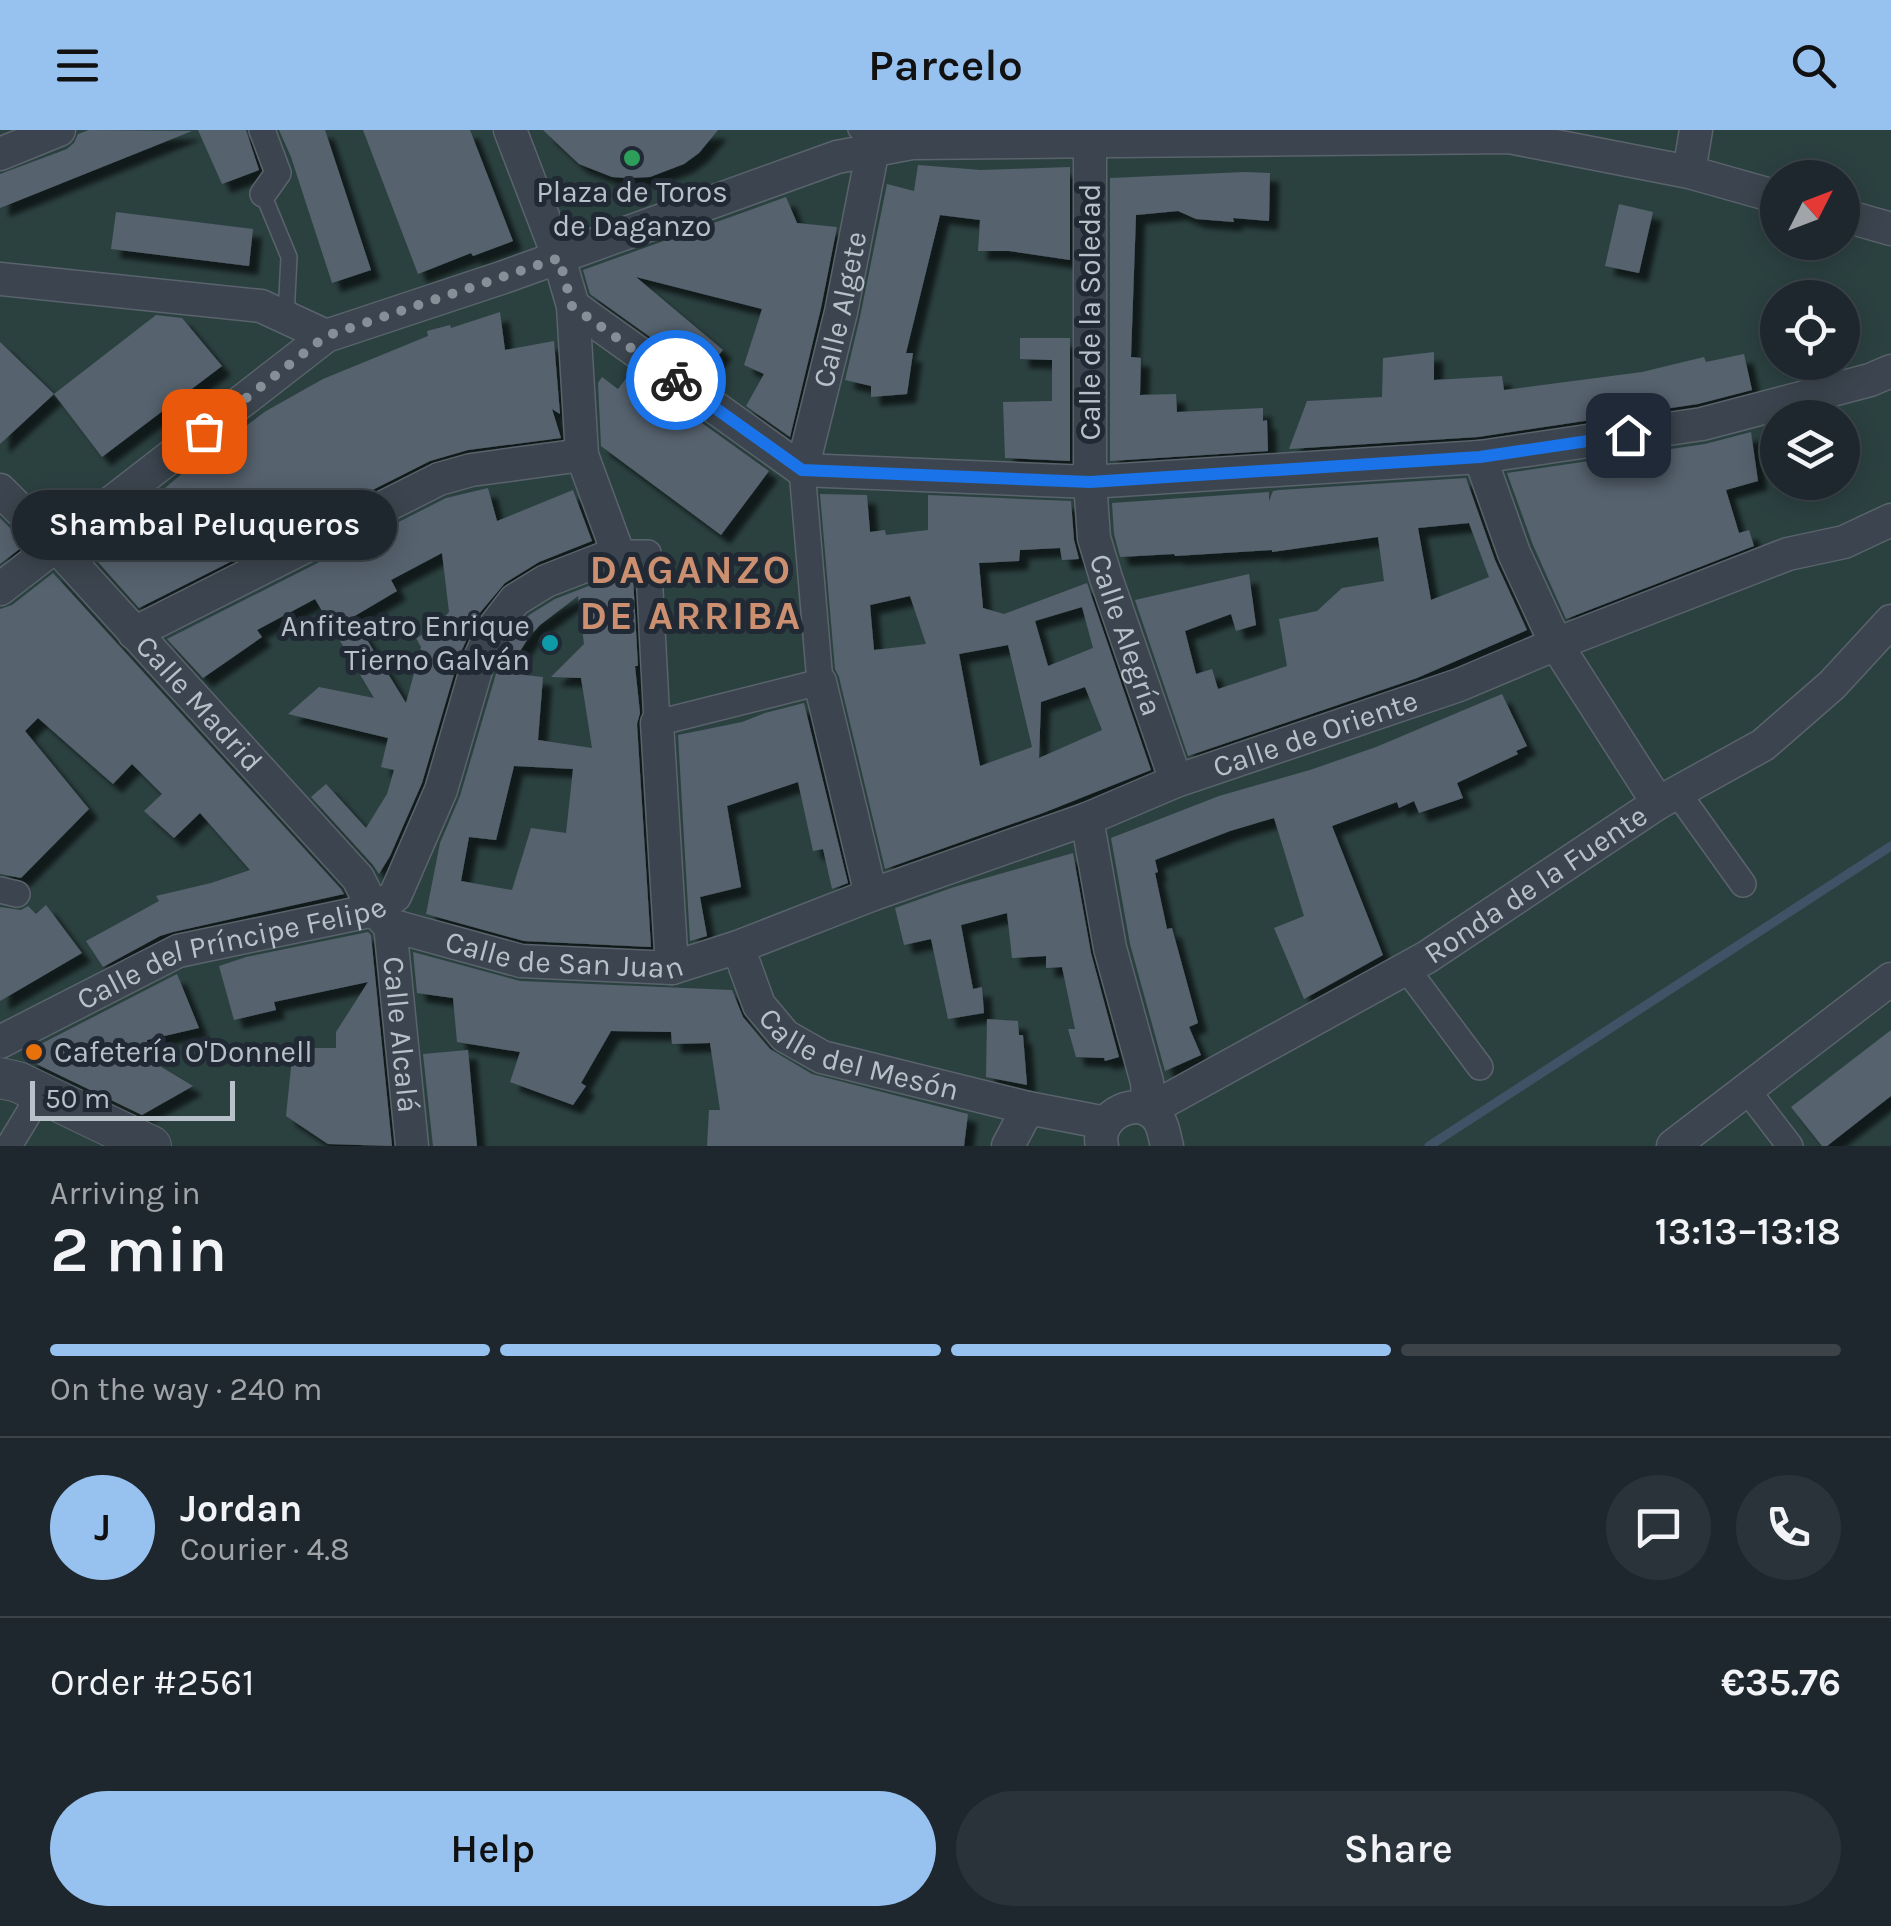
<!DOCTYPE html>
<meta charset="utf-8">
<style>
body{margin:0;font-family:Karla,sans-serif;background:#2b333a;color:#f1f3f6;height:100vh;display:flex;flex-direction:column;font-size:38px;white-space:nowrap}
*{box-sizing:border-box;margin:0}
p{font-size:32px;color:#a1a5aa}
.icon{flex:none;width:55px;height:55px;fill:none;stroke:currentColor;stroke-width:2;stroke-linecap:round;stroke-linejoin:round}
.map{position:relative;height:1016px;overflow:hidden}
.drawer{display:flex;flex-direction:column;background:#1e272e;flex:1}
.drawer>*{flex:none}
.needle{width:65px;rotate:48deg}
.fabs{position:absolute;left:1760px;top:30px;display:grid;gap:20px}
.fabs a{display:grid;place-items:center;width:100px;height:100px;border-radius:50%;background:#1e272e;box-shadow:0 5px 25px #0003,0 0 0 2px #3c444a;font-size:50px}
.scale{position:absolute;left:30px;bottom:25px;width:205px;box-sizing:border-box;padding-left:10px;border:5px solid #b8c0c9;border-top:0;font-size:28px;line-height:35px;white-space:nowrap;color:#b8c0c9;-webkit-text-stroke:8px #212a34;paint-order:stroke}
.pin{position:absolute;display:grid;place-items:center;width:85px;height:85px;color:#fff;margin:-42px;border-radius:20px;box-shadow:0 5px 15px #0006}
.courier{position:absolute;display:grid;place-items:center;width:100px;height:100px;margin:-50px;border:8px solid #1a73e8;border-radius:50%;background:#fff;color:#222;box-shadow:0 2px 12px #0007}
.bubble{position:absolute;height:70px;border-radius:35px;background:#1e272e;box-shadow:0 5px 25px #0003,0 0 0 2px #3c444a;font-size:32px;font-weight:600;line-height:70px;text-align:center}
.overview em{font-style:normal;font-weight:600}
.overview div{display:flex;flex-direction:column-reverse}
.overview{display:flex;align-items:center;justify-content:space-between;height:170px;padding:0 50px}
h1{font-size:65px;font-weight:600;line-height:75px}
.bar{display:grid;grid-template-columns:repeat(4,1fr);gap:15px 10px;align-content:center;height:120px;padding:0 50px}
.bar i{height:12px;border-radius:8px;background:#3c444a}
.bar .on{background:#97c1ef}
.bar p{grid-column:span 4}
.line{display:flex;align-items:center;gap:25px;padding:0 50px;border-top:2px solid #3c444a}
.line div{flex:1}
.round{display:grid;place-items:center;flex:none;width:105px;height:105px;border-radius:52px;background:#2b333a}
.action{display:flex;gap:20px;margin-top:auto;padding:20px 50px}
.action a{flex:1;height:115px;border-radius:60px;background:#97c1ef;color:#111;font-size:40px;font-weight:600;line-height:115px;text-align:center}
.action a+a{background:#2b333a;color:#f1f3f6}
header{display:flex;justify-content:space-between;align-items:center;height:130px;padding:0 50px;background:#97c1ef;color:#111;font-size:45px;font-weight:600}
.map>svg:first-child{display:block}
.green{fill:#2b4140;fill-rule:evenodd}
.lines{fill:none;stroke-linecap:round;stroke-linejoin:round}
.stream{stroke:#405366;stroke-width:9}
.building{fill:#56626e;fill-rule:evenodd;filter:url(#shadow)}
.service-casing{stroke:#5a636c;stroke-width:18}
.pedestrian-casing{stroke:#5a636c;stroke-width:28}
.minor-casing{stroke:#5a636c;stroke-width:35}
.tertiary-casing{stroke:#5a636c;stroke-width:42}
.service{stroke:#3c454f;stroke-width:15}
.pedestrian{stroke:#3c454f;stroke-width:25}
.minor{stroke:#3c454f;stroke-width:32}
.tertiary{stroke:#3c454f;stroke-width:40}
.done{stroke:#868f98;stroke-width:10;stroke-dasharray:0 18}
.route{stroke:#1a73e8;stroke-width:12}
.leisure-dot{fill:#2e9e5b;stroke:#212a34;stroke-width:4}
.culture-dot{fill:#0f9aa8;stroke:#212a34;stroke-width:4}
.food-dot{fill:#e8710a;stroke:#212a34;stroke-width:4}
.labels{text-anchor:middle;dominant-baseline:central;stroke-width:10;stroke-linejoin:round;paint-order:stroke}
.poi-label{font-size:30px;fill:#b8c0c9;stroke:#212a34}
.street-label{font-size:30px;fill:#b8c0c9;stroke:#212a34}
.district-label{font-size:40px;font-weight:bold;letter-spacing:2.5px;fill:#cc9070;stroke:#212a34}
</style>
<header><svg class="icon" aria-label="menu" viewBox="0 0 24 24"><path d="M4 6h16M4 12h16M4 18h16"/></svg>Parcelo<svg class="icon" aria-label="search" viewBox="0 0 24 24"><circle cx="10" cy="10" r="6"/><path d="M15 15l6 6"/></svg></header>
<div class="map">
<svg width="1891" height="1016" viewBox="0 0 1891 1016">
<defs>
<filter id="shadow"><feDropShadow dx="9" dy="9" stdDeviation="2.5" flood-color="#0009"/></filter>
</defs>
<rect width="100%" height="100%" fill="#28343e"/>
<path class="green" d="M 0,0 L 1891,0 L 1891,1016 L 0,1016 ZM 1778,48 L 1842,48 L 1842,112 L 1778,112 ZM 1778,168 L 1842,168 L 1842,232 L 1778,232 ZM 1778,288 L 1842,288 L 1842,352 L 1778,352 Z"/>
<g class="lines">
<path class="stream" d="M 1429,1016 L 1891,716"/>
</g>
<path class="building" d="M 89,0 L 192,1 L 0,78 L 0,44 L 67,19 L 74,13 L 78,4 Z
M 198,0 L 246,0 L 259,40 L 222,54 Z
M 279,0 L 325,0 L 371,140 L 332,153 L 291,27 Z
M 363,0 L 470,0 L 513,111 L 473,126 L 471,123 L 418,144 Z
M 543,0 L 718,0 L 699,23 L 684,34 L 650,47 L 627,48 L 612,47 L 579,34 Z
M 918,35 L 981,40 L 1070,37 L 1070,130 L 1009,121 L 978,121 L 980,90 L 940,85 L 906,223 L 913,223 L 907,264 L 871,267 L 871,256 L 845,250 L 860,187 L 887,54 L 914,61 Z
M 1245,42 L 1270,43 L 1269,91 L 1233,88 L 1234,92 L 1196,89 L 1178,81 L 1136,85 L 1131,227 L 1141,228 L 1140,265 L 1176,264 L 1177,282 L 1263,278 L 1263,291 L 1267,290 L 1268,321 L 1110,331 L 1110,48 Z
M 786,67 L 797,93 L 837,97 L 821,178 L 790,307 L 746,276 L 764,244 L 744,235 L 762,179 L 636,147 L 723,220 L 702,244 L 590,164 L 583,140 Z
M 1619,74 L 1653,82 L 1639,143 L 1605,136 Z
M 116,82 L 253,99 L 249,136 L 111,119 Z
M 500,182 L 505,220 L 554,211 L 560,284 L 552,279 L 561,308 L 468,320 L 430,331 L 139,478 L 89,422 L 184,342 L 266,281 L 323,249 L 428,206 L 427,201 L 450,195 L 451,198 Z
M 156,185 L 182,188 L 222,236 L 102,327 L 54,264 Z
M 1020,208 L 1070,208 L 1070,331 L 1005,328 L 1003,272 L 1052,271 L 1052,230 L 1020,229 Z
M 0,212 L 54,264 L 0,314 Z
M 1434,222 L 1434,250 L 1502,246 L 1504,260 L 1642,242 L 1704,227 L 1706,232 L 1744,224 L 1752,260 L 1698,274 L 1478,307 L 1289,319 L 1307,271 L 1382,267 L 1383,228 Z
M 631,242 L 769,341 L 721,405 L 601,316 L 598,253 L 602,247 L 618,259 Z
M 1751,302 L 1758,351 L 1726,360 L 1739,403 L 1749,400 L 1754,416 L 1566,489 L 1533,415 L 1507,343 L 1705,314 Z
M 1466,348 L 1495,430 L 1527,500 L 1417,548 L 1188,626 L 1135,470 L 1249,444 L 1256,495 L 1236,501 L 1231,484 L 1185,501 L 1196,544 L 1212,539 L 1218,559 L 1287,536 L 1279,489 L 1317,481 L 1342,458 L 1384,451 L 1378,407 L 1272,422 L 1272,420 L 1175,426 L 1174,424 L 1120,427 L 1114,404 L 1112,373 L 1269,362 L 1269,371 L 1273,361 L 1279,360 ZM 1469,393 L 1489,447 L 1431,470 L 1418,398 Z
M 488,358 L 497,391 L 573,360 L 592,411 L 539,432 L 505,453 L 478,485 L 460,524 L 422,653 L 390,726 L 379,744 L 373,735 L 311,667 L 326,654 L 366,698 L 387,664 L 394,640 L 381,637 L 388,608 L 288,584 L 319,557 L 374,568 L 315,469 L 257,500 L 262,507 L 203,548 L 167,509 L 446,368 ZM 442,423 L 449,482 L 435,498 L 416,508 L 421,517 L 406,573 L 353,487 L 397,461 L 391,450 Z
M 820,364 L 867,365 L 870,402 L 885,400 L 886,405 L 928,400 L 928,365 L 1071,371 L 1074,410 L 1079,429 L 1062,430 L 1060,418 L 1020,420 L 1019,431 L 979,433 L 983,478 L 1004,484 L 1087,453 L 1151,640 L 1043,683 L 885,739 L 839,547 L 835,539 ZM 910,466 L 926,514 L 874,520 L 870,475 ZM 1082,477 L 1093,518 L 1048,536 L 1035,491 ZM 1008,515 L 1032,617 L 980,636 L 959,524 ZM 1085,557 L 1102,600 L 1039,628 L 1041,572 Z
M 0,388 L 26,414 L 0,434 Z
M 53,443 L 341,759 L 344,764 L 173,802 L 160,806 L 103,837 L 86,811 L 159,771 L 156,766 L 211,753 L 250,740 L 200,683 L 174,708 L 144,681 L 162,664 L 132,634 L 113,654 L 38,588 L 25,601 L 89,679 L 21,748 L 0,744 L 0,479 L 12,475 Z
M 617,445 L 622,445 L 623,450 L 633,447 L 638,536 L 635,536 L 640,583 L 637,594 L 651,817 L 524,811 L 426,784 L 440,713 L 460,666 L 498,537 L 511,507 L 529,485 L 555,469 ZM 578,466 L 584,514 L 551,547 L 581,548 L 592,618 L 538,610 L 543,547 L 506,543 L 529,507 L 540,495 ZM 514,636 L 573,639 L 566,703 L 531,698 L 512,760 L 461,751 L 469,707 L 496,710 Z
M 1502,564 L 1527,616 L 1516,621 L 1518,624 L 1457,653 L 1463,668 L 1419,683 L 1414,671 L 1399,678 L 1397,672 L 1332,696 L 1383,825 L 1304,869 L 1274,798 L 1304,786 L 1274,688 L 1230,701 L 1155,730 L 1158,742 L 1155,743 L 1167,799 L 1172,798 L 1198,893 L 1189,897 L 1201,925 L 1165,941 L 1130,814 L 1111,708 L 1219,666 L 1310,640 L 1376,617 Z
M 804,573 L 848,753 L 832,759 L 823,719 L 813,721 L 798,652 L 727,676 L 741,757 L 700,767 L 707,806 L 690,811 L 678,605 L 742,592 L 765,583 Z
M 1073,723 L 1091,823 L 1119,927 L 1105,931 L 1104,928 L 1076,927 L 1068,899 L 1075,899 L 1062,837 L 1046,838 L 1046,826 L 1012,828 L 1007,783 L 961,795 L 973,859 L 982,857 L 984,883 L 948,889 L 931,809 L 904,815 L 895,778 L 954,757 Z
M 46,775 L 82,823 L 0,871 L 0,777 L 21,780 L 28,776 L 36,784 Z
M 368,802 L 371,805 L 392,1016 L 328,1014 L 286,986 L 293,918 L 336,918 L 336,902 L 368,852 L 274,872 L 276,880 L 234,890 L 219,836 L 246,827 Z
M 413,822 L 520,851 L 732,860 L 743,887 L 770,919 L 812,944 L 968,984 L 964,1016 L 707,1016 L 709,980 L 720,980 L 710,913 L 672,914 L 671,902 L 611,901 L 581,953 L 586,956 L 573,975 L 510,952 L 520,922 L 457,912 L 453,868 L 417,863 Z
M 177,844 L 199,898 L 147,910 L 148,919 L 138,923 L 193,956 L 142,985 L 28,930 L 31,919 Z
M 987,889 L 1018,891 L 1019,905 L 1023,905 L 1027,955 L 986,947 Z
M 1891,900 L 1891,966 L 1827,1016 L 1822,1016 L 1791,977 Z
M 468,920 L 477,1016 L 433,1016 L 423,924 Z"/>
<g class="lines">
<defs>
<path id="service" d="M 856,0 L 873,19
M 263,64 L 289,127 L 286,187"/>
<path id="pedestrian" d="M 262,0 L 278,43 L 263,64
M 618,423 L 648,423 L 657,593 L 820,552 L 802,340
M 1677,662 L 1743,754
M 0,760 L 17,764
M 1406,838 L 1480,937
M 1747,960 L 1790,1016
M 9,1016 L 41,963"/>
<g id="minor">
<path id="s1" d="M 1090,12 L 1090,352 L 1094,408 L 1106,448 L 1176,651"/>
<path d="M 0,24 L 59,0"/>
<path d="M 1689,42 L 1696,0"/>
<path d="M 1842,85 L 1891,99"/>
<path d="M 0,149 L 261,176 L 326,206"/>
<path d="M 573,176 L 802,340"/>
<path d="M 1480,327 L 1514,423 L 1556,514 L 1658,673"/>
<path d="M 802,340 L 1090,352 L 1480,327 L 1702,294 L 1870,250 L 1891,241"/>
<path id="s2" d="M 802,340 L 841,182 L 873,19 L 879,4"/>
<path id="s3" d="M 0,360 L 56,416 L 358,748 L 374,780 L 386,792"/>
<path d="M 0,459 L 326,206 L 504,147 L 837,27 L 912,13 L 1509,7 L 1689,42 L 1778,67"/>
<path d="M 134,503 L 439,349 L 471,340 L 582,325"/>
<path d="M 820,552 L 871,765"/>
<path d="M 657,593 L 672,838"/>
<path d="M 1087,689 L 1110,818 L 1147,952 L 1149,980"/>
<path id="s4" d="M 390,795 L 521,831 L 672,838 L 738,817 L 871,765 L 1087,689 L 1176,651 L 1459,555 L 1556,514 L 1788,424 L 1844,412 L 1891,390"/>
<path id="s5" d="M 390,795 L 412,1016"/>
<path id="s6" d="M 738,817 L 759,875 L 785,906 L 822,927 L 1028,978 L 1106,993"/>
<path id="s7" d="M 0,912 L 178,821 L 374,780 L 395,766 L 441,660 L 479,530 L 494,497 L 515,470 L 546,451 L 618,423 L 582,325 L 573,176 L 559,128 L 510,0"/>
<path id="s8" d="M 1149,980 L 1427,827 L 1658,673 L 1763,615 L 1832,555 L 1891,491"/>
<path d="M 1008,1016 L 1028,978"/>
<path d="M 1102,1016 C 1094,984 1143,961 1160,992 C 1164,999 1165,1009 1167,1016"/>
<path d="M 1673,1016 L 1891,849"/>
</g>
<path id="tertiary" d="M 0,948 L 18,952 L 151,1016"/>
</defs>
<use href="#service" class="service-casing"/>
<use href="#pedestrian" class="pedestrian-casing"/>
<use href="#minor" class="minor-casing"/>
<use href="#tertiary" class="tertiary-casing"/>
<use href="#service" class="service"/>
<use href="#pedestrian" class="pedestrian"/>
<use href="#minor" class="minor"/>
<use href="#tertiary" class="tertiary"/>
</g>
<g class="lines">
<path class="done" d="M 204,301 L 326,206 L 559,128 L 572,176 L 676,250"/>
<path class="route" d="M 676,250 L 802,340 L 1090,352 L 1480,327 L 1628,305"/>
</g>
<circle class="leisure-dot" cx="632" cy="28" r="10"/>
<circle class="culture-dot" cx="550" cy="513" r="10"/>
<circle class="food-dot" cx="34" cy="922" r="10"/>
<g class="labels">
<g class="poi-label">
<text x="632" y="62">Plaza de Toros<tspan x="632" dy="34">de Daganzo</tspan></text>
<text x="530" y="496" text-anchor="end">Anfiteatro Enrique<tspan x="530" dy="34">Tierno Galván</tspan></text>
<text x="54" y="922" text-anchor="start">Cafetería O'Donnell</text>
</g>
<g class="street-label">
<text stroke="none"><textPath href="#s2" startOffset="165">Calle Algete</textPath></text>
<text transform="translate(1090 182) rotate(-90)">Calle de la Soledad</text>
<text stroke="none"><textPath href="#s1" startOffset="498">Calle Alegría</textPath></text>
<text stroke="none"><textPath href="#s3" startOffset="292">Calle Madrid</textPath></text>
<text stroke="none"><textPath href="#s4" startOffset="972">Calle de Oriente</textPath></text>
<text stroke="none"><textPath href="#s8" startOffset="448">Ronda de la Fuente</textPath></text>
<text stroke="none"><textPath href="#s4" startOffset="178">Calle de San Juan</textPath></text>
<text stroke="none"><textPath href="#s7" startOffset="250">Calle del Príncipe Felipe</textPath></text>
<text stroke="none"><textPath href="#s5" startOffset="110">Calle Alcalá</textPath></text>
<text stroke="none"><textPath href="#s6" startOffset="178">Calle del Mesón</textPath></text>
</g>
<g class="district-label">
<text x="691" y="439">DAGANZO<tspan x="691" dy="46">DE ARRIBA</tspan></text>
</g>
</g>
</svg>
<div class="fabs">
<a><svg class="needle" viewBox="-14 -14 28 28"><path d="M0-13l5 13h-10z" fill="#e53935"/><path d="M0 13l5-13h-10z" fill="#a1a5aa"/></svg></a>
<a><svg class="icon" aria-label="locate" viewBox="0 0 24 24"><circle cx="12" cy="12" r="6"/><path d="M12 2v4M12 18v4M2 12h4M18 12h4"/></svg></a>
<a><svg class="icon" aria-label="layers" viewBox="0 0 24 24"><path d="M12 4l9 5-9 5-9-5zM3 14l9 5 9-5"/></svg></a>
</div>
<div class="scale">50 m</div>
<div class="pin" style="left:204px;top:301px;background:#ea580c"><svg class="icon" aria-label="bag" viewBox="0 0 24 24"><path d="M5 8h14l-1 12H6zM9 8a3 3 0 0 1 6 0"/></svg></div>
<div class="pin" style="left:1628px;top:305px;background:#1f2937"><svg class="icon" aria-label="home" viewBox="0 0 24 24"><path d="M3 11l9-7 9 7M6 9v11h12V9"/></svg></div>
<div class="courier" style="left:676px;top:250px"><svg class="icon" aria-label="bike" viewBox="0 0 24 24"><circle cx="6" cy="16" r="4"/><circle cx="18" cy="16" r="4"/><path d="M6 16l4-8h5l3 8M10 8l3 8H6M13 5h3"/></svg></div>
<div class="bubble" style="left:12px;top:360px;width:385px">Shambal Peluqueros</div>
</div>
<section class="drawer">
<div class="overview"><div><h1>2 min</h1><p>Arriving in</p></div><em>13:13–13:18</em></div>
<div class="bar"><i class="on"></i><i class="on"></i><i class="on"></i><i></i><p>On the way · 240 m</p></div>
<div class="line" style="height:180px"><b class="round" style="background:#97c1ef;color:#111">J</b><div><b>Jordan</b><p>Courier · 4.8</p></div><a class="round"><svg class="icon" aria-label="chat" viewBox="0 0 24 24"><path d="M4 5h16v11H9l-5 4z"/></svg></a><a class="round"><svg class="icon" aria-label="phone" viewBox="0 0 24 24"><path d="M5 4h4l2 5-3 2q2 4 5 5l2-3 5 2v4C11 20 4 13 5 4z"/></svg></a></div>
<div class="line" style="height:130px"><div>Order #2561</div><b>€35.76</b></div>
<div class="action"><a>Help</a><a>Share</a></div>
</section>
